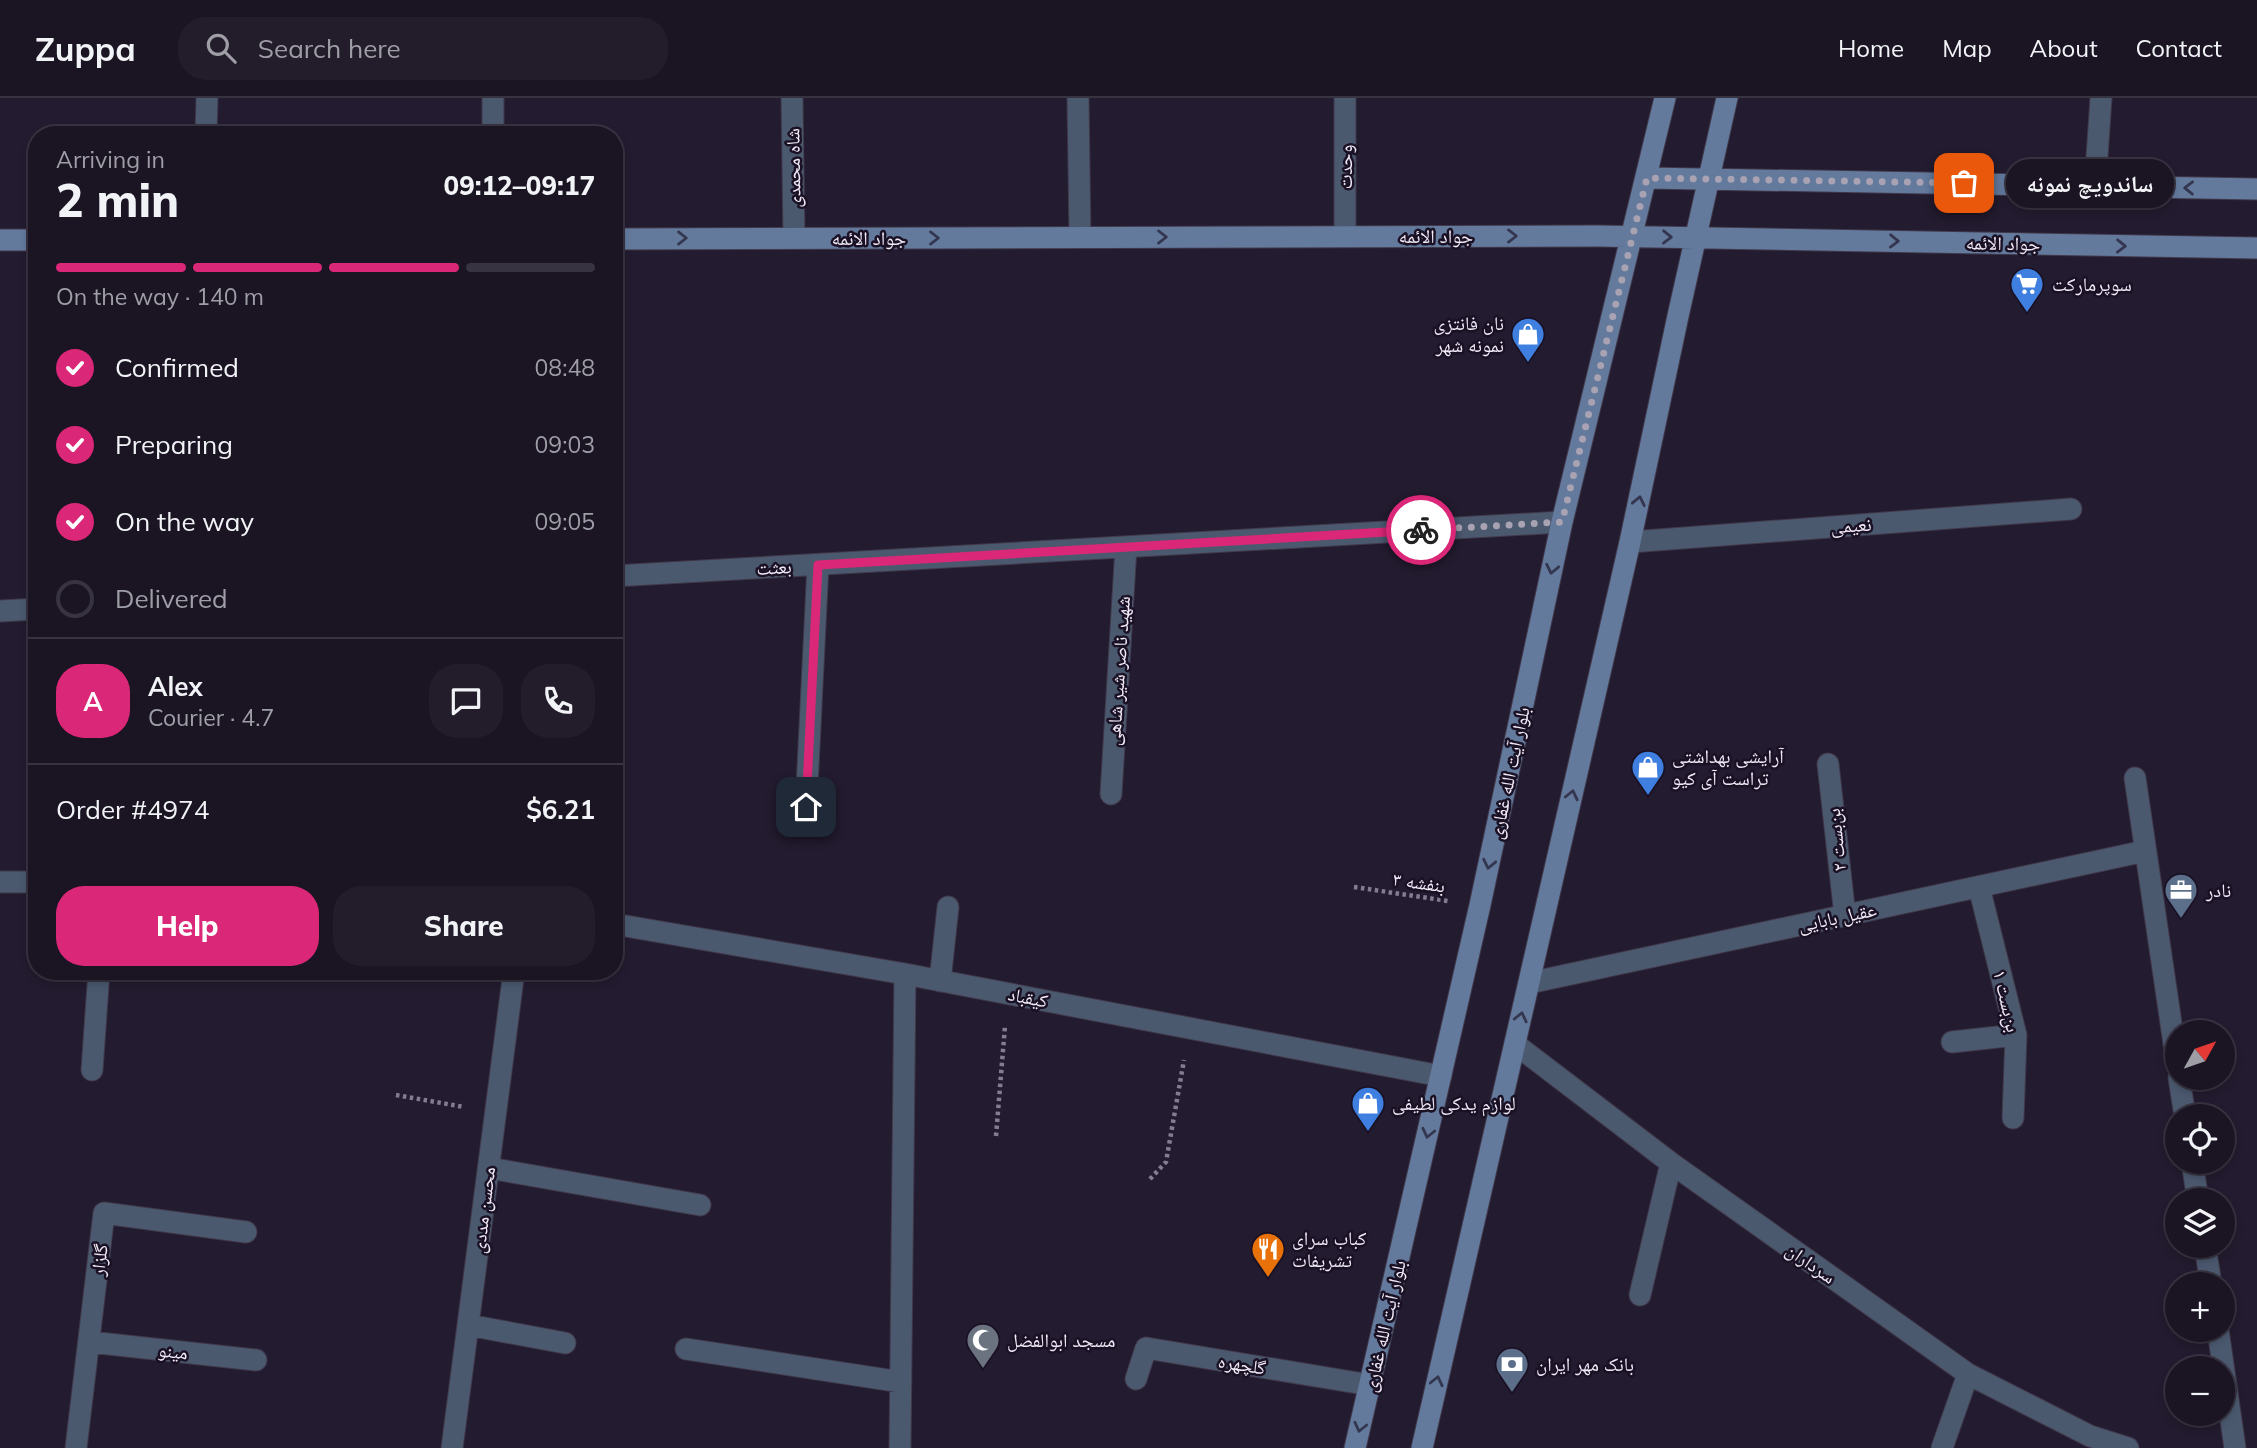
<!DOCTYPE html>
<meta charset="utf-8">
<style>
body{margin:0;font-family:Mulish,"Noto Naskh Arabic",sans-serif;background:#231d2b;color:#f1f3f6;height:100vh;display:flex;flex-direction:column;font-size:26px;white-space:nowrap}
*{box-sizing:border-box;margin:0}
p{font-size:23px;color:#9f9ea6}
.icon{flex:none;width:38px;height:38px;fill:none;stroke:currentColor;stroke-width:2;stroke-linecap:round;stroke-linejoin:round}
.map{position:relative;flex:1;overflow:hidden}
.details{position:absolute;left:28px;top:28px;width:595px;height:854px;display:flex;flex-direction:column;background:#1a1423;border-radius:28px;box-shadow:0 4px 10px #0003,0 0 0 2px #383341}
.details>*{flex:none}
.needle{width:46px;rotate:50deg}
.controls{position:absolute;left:2165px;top:922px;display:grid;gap:14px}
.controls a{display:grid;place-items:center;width:70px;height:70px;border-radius:50%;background:#1a1423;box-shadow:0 4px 10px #0003,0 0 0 2px #383341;font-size:35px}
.pin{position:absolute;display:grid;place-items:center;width:60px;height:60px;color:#fff;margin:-30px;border-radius:14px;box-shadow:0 4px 10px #0006}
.courier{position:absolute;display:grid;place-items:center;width:70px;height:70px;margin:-35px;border:5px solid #db2777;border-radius:50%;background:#fff;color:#222;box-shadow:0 2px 9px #0007}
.bubble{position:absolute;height:49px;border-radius:24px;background:#1a1423;box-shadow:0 4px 10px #0003,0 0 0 2px #383341;font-size:23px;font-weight:800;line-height:49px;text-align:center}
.headline em{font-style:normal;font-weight:800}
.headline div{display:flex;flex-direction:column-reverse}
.headline{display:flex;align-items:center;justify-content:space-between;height:119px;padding:0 28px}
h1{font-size:46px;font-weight:800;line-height:52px}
.bar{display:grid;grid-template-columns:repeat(4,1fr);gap:10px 7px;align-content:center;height:84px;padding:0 28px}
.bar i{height:9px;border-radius:5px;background:#383341}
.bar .active{background:#db2777}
.bar p{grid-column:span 4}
.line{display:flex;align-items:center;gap:18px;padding:0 28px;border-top:2px solid #383341}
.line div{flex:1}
.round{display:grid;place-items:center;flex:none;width:74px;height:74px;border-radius:28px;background:#231d2b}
ol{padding:0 28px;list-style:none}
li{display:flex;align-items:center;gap:21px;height:77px}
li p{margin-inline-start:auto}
li .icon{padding:7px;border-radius:50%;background:#db2777;color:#fff;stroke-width:4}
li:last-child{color:#9f9ea6}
li i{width:38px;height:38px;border:4px solid #383341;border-radius:50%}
.primary-button{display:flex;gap:14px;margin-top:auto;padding:14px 28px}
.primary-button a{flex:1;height:80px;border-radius:28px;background:#db2777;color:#fff;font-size:28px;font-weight:800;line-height:80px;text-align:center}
.primary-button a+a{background:#231d2b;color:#f1f3f6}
header{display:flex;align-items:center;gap:42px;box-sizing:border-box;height:98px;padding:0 35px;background:#1a1423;border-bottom:2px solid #383341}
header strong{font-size:33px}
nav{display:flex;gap:38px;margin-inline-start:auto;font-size:24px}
.search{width:490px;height:63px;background:#231d2b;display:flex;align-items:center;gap:18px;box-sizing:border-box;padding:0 24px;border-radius:28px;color:#9f9ea6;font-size:26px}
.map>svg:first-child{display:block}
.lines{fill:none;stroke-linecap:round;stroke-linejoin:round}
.street-casing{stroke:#40384b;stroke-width:23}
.secondary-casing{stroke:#40384b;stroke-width:23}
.path{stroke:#847d8f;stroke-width:4.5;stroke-dasharray:3.5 3.5;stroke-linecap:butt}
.street{stroke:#4b596f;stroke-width:21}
.secondary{stroke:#637a9d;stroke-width:21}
.oneway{stroke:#34364f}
.done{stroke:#a8a2b2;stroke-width:7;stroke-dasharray:0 12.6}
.route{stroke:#db2777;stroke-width:9}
.labels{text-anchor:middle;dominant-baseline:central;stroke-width:5;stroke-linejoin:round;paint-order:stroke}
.street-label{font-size:19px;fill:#f0eaf8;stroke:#1a1125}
.poi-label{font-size:19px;fill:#f0eaf8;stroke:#1a1125;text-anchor:start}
</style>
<header>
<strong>Zuppa</strong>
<div class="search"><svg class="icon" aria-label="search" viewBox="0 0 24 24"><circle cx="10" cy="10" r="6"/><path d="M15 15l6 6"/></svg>Search here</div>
<nav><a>Home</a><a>Map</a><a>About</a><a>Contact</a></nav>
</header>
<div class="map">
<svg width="2257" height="1350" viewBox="0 0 2257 1350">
<rect width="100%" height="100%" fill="#231b2f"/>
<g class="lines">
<defs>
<path id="street" d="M 792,0 L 794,140
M 1078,0 L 1080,139
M 206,37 L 207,0
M 493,37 L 493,0
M 2095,88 L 2101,0
M 1345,138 L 1345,0
M 1630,444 L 2071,411
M 614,478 L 1562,424
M 0,513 L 37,511
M 1828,666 L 1845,818
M 2135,680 L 2177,966
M 1111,696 L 1126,449
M 806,709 L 818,467
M 0,784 L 37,784
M 1979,789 L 2016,937 L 2013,1020
M 614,826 L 905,876 L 1441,978
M 940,883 L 948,809
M 1529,885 L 2145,753
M 1952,944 L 2016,937
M 1515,946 L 1671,1065 L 1968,1276 L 2090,1338 L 2128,1350
M 92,972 L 99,873
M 2179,980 L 2185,1018
M 2192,1064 L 2198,1102
M 489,1070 L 700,1107
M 2205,1148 L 2211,1186
M 1640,1197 L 1671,1065
M 468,1227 L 565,1245
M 2218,1232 L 2235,1350
M 90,1244 L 256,1262
M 686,1251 L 901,1284
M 1136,1281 L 1146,1250 L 1370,1287
M 76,1350 L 104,1115 L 246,1134
M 452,1350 L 514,873
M 900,1350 L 905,876
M 1942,1350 L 1968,1276"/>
<path id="secondary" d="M 1647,80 L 2257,91
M 614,141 L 1598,138 L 2257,150
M 0,142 L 37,142
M 1355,1350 L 1480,807 L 1562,424 L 1665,0
M 1422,1350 L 1630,444 L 1678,218 L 1727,0"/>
</defs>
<use href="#street" class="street-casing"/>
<use href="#secondary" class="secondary-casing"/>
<path class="path" d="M 1354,789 L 1448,803
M 396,997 L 464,1009
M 996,1038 L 1005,928
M 1150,1081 L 1166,1064 L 1184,962"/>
<use href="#street" class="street"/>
<use href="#secondary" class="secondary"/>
</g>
<defs><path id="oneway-chevron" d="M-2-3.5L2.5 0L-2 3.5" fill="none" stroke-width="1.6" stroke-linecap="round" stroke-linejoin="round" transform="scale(1.75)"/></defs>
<g class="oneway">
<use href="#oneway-chevron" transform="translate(2189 90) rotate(-179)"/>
<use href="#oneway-chevron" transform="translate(1512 138)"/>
<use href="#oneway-chevron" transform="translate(1162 139)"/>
<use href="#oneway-chevron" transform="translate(1667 139) rotate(1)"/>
<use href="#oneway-chevron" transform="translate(682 140)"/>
<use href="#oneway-chevron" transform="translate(934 140)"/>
<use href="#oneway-chevron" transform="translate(1894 143) rotate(1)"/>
<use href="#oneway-chevron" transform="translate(2121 148) rotate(1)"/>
<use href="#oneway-chevron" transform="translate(1639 403) rotate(-78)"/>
<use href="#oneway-chevron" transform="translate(1552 471) rotate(102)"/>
<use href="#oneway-chevron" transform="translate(1572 697) rotate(-77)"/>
<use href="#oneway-chevron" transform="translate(1489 766) rotate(102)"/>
<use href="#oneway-chevron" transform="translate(1521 919) rotate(-77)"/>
<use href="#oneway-chevron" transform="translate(1428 1035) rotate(103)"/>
<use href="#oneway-chevron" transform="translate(1437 1283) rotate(-77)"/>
<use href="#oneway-chevron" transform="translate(1360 1329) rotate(103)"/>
</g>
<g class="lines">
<path class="done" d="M 1421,432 L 1562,424 L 1647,80 L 1964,85"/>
<path class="route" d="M 806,709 L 818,467 L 1421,432"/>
</g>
<defs>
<symbol id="supermarket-pin" viewBox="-11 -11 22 30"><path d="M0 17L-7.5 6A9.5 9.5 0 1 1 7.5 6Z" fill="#3f7fe0" stroke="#1a1125"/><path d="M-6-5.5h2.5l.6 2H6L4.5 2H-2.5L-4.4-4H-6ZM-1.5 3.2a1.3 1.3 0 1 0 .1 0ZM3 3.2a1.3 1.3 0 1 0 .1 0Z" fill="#fff"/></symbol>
<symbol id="shop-pin" viewBox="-11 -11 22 30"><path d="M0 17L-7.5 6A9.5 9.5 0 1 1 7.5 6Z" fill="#3f7fe0" stroke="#1a1125"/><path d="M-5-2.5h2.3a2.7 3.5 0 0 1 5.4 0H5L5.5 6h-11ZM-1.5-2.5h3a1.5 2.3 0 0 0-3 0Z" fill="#fff"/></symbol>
<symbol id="office-pin" viewBox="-11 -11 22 30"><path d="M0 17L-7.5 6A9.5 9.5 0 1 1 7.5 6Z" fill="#5c6f8a" stroke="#1a1125"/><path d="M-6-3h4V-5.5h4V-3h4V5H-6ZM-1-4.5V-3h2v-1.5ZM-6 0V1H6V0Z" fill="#fff"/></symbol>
<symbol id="restaurant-pin" viewBox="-11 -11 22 30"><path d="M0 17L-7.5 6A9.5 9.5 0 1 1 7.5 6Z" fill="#e8710a" stroke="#1a1125"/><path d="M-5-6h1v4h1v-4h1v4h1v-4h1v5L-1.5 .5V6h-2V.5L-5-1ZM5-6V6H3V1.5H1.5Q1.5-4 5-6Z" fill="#fff"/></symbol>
<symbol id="mosque-pin" viewBox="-11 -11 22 30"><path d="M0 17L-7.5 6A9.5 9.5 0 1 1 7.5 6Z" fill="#6b7280" stroke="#1a1125"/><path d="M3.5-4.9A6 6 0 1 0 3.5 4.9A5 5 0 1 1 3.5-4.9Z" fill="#fff"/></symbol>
<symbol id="bank-pin" viewBox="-11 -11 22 30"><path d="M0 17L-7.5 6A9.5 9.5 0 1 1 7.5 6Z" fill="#5c6f8a" stroke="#1a1125"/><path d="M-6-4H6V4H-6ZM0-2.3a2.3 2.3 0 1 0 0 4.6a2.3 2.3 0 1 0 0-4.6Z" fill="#fff"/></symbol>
</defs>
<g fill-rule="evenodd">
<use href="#supermarket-pin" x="2008" y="167" width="38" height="52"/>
<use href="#shop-pin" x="1509" y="217" width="38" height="52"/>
<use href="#shop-pin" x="1629" y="650" width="38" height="52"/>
<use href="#office-pin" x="2162" y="773" width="38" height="52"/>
<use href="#shop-pin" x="1349" y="986" width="38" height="52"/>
<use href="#restaurant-pin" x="1249" y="1132" width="38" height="52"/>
<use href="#mosque-pin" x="964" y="1223" width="38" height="52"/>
<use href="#bank-pin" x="1493" y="1247" width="38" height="52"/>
</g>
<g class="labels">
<g class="street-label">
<text transform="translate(1345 69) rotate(-90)">وحدت</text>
<text transform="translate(793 70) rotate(-91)">شاه محمدی</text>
<text x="1436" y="138">جواد الائمه</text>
<text x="869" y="140">جواد الائمه</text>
<text transform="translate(2003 145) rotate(1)">جواد الائمه</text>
<text transform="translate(1851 427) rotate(-4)">نعیمی</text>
<text transform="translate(774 469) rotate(-3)">بعثت</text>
<text transform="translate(1118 573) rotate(-86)">شهید ناصر شیر شاهی</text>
<text transform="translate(1509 675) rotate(-78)">بلوار آیت الله غفاری</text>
<text transform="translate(1836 742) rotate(-96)">بن‌بست ۲</text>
<text transform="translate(1419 784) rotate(8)">بنفشه ۳</text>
<text transform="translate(1837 819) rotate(-12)">عقیل بابایی</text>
<text transform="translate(1028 899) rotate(11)">کیقباد</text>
<text transform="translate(2007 903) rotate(77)">بن‌بست ۱</text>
<text transform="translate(483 1112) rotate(-83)">محسن مددی</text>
<text transform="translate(99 1162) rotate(-83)">گلزار</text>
<text transform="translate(1811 1165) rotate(35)">سرداران</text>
<text transform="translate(1384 1228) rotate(-77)">بلوار آیت الله غفاری</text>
<text transform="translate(173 1253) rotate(6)">مینو</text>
<text transform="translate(1242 1266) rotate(9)">گلچهره</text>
</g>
<g class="poi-label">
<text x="2052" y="186">سوپرمارکت</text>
<text x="1504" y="225" text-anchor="end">نان فانتزی<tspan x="1504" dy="22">نمونه شهر</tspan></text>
<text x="1672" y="658">آرایشی بهداشتی<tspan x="1672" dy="22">تراست آی کیو</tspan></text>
<text x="2206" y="792">نادر</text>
<text x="1392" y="1005">لوازم یدکی لطیفی</text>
<text x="1292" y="1140">کباب سرای<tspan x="1292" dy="22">تشریفات</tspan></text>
<text x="1007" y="1242">مسجد ابوالفضل</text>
<text x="1536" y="1266">بانک مهر ایران</text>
</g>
</g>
</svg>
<div class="controls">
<a><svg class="needle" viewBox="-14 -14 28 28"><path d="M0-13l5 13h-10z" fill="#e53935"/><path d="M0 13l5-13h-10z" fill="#9f9ea6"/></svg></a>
<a><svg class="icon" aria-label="locate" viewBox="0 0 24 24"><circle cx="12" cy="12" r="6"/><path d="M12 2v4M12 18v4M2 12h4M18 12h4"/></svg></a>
<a><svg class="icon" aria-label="layers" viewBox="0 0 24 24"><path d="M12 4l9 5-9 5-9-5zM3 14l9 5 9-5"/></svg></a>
<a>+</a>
<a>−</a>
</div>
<div class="pin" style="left:1964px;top:85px;background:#ea580c"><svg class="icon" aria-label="bag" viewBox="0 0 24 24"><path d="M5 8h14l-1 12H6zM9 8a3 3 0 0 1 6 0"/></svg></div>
<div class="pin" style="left:806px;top:709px;background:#1f2937"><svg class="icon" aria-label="home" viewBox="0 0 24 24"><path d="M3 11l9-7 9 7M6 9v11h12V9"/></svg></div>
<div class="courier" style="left:1421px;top:432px"><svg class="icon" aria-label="bike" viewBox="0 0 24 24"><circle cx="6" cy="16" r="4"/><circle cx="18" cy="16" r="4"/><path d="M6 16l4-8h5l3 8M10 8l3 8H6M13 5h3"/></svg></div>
<div class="bubble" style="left:2006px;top:61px;width:168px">ساندویچ نمونه</div>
<section class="details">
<div class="headline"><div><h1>2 min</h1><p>Arriving in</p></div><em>09:12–09:17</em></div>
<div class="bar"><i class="active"></i><i class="active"></i><i class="active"></i><i></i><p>On the way · 140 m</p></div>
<ol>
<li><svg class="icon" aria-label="check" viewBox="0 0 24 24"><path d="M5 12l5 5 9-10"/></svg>Confirmed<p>08:48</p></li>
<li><svg class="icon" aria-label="check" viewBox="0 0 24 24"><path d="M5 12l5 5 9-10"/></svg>Preparing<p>09:03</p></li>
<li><svg class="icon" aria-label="check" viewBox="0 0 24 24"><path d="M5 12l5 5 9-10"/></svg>On the way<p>09:05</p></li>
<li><i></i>Delivered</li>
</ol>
<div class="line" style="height:126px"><b class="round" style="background:#db2777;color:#fff">A</b><div><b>Alex</b><p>Courier · 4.7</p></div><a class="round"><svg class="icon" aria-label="chat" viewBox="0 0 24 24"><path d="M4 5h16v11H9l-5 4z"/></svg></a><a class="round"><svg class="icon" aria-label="phone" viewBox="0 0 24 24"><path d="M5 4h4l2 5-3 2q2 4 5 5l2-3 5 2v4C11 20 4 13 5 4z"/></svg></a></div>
<div class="line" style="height:91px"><div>Order #4974</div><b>$6.21</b></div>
<div class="primary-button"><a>Help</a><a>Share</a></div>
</section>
</div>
